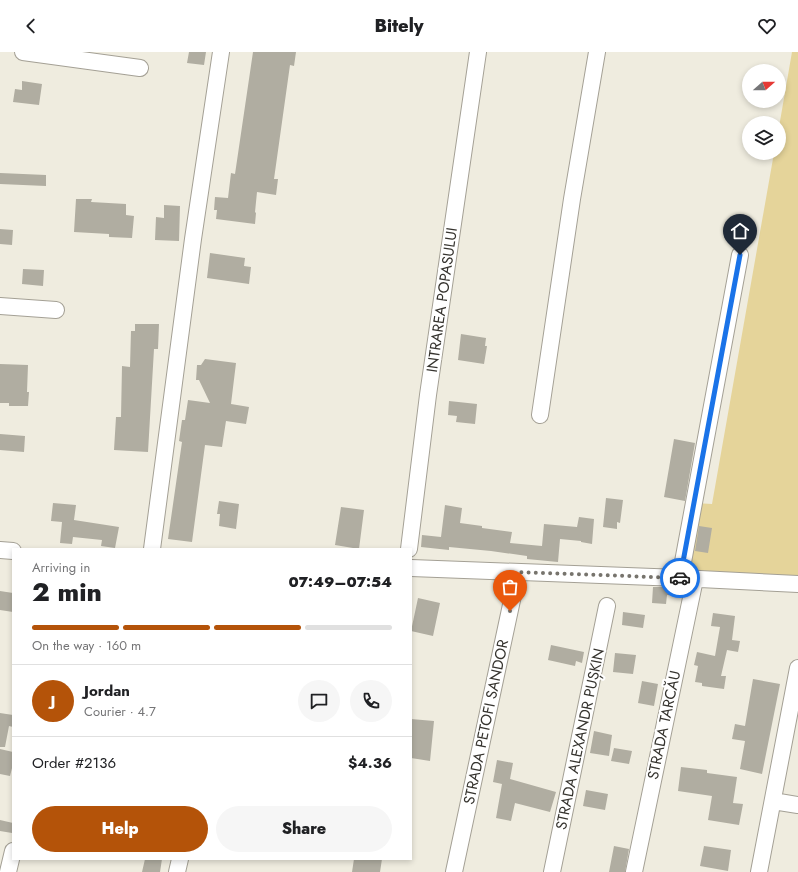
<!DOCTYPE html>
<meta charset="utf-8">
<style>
body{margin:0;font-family:Jost,sans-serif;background:#f6f6f6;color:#202124;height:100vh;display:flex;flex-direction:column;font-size:15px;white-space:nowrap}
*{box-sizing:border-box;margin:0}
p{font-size:13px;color:#757577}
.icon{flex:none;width:22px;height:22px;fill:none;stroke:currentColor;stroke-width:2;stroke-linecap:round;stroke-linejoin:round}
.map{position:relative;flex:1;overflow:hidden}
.details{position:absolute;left:12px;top:496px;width:400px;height:312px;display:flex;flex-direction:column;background:#fff;border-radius:0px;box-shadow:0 2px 6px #0003}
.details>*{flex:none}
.needle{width:26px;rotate:69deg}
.buttons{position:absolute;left:742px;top:12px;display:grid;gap:8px}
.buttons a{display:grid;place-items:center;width:44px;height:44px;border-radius:50%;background:#fff;box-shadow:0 2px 6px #0003;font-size:20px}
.pin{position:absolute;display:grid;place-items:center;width:34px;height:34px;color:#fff;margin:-41px -17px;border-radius:50% 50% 50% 0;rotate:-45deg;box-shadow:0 0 4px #0007}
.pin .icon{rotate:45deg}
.courier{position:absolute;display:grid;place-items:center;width:40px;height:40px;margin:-20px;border:3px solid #1a73e8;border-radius:50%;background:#fff;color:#222;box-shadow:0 1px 5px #0007}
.head em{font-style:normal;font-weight:800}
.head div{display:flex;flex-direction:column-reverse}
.head{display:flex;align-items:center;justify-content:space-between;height:68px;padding:0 20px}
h1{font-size:26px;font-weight:800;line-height:30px}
.bar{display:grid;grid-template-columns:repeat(4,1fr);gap:6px 4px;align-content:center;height:48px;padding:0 20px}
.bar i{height:5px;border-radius:3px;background:#e0e0e0}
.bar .selected{background:#b45309}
.bar p{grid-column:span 4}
.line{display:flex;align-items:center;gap:10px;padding:0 20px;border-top:1px solid #e0e0e0}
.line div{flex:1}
.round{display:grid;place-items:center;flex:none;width:42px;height:42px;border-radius:21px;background:#f6f6f6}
.primary-button{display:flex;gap:8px;margin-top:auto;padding:8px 20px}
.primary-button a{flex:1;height:46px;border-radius:24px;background:#b45309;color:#fff;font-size:16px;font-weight:800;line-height:46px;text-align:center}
.primary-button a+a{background:#f6f6f6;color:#202124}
header{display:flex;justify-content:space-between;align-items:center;height:52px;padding:0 20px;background:#fff;font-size:18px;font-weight:800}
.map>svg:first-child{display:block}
.green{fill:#e5d49a}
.building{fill:#b0ada1}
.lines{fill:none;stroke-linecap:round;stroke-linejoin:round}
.street-casing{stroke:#a4a095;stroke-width:18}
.street{stroke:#fff;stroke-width:16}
.done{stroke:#77746d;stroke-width:4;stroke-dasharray:0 7.2}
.route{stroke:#1a73e8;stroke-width:5}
.labels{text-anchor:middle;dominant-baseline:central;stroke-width:4;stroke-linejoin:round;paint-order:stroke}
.street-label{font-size:15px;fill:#36342f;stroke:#fff}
</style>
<header><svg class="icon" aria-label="back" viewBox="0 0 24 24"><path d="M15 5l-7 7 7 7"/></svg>Bitely<svg class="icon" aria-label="heart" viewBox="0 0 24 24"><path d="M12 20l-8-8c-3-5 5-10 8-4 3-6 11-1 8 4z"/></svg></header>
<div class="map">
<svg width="798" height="820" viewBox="0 0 798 820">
<rect width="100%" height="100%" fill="#efecdf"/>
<path class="green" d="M 792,0 L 798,0 L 798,527 L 681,524 L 695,451 L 712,452 L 774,101 L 779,101 L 779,75 Z"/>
<path class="building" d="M 189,0 L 206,0 L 204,13 L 187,11 Z
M 253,0 L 296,0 L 294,14 L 290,13 L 274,127 L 278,127 L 276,143 L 257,140 L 255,160 L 256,161 L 255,172 L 216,167 L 217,158 L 214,158 L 215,145 L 228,146 L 231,121 L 235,122 Z
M 22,29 L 42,32 L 39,53 L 13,50 L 15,37 L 22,38 Z
M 0,121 L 46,123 L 46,134 L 0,132 Z
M 76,147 L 92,147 L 91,150 L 126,152 L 126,163 L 134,164 L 132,186 L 109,185 L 109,182 L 74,180 Z
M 164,153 L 180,154 L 179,189 L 155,188 L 156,165 L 164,166 Z
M 0,177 L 13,178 L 12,193 L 0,192 Z
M 210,201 L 245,206 L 244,214 L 251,215 L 249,232 L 207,226 Z
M 23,217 L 44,218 L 43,234 L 22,232 Z
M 135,272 L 159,272 L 158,297 L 154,297 L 148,400 L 114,398 L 116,365 L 121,365 L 122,314 L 130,315 L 131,279 L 135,279 Z
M 461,282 L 486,286 L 485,294 L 487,294 L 484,312 L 458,308 Z
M 205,307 L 236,311 L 231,352 L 249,355 L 246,372 L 226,369 L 222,395 L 205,393 L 192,490 L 168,487 L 182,390 L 179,389 L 182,368 L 185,368 L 188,348 L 210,351 L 199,328 L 196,328 L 197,313 L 201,313 Z
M 0,312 L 28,313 L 27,340 L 29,340 L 28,354 L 9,354 L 9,351 L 0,351 Z
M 449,349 L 477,352 L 475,372 L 456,370 L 457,364 L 448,363 Z
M 0,382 L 25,384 L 24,400 L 0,398 Z
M 674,387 L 695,391 L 685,449 L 664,445 Z
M 606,446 L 623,448 L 620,471 L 617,470 L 617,477 L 603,475 Z
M 219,449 L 239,452 L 236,477 L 219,474 L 220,462 L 217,462 Z
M 53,451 L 76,453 L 74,468 L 119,475 L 115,496 L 101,494 L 102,488 L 73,485 L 72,492 L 60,491 L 62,470 L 51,469 Z
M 445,453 L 462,456 L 460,471 L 482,474 L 482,476 L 512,480 L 510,491 L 542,494 L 544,472 L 577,475 L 579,465 L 594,467 L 592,492 L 581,490 L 581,489 L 560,487 L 558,510 L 527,507 L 527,504 L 491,499 L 449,495 L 449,498 L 421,495 L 422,483 L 441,485 Z
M 341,455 L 364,458 L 359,497 L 335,493 Z
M 699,474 L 712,476 L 708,501 L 695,499 Z
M 653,535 L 679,535 L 678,544 L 667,543 L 666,552 L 652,551 Z
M 0,539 L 13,541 L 13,560 L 0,558 Z
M 418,546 L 440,551 L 433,584 L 411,579 Z
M 623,560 L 645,563 L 643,576 L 622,573 Z
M 713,561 L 735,564 L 732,588 L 740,589 L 738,600 L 727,598 L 721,624 L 726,624 L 724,637 L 702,634 L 702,631 L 695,630 L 698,614 L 694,613 L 697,600 L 715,604 L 720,575 L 711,574 Z
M 551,593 L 584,600 L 582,611 L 576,609 L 575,614 L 548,608 Z
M 615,601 L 636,603 L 633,622 L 613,620 Z
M 753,627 L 780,632 L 762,722 L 740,717 L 745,689 L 732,687 L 735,672 L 745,674 Z
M 642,629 L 658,632 L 654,654 L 638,651 Z
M 0,661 L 13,663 L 13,675 L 9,674 L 5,695 L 0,695 Z
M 411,667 L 434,669 L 430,709 L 411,706 Z
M 594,679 L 612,683 L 609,704 L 590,701 Z
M 614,696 L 632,699 L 629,712 L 611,709 Z
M 0,697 L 13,700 L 13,712 L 10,724 L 0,722 Z
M 497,708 L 513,711 L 510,727 L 556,740 L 550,760 L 515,751 L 511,769 L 496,766 L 502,732 L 493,730 Z
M 681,715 L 707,718 L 707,721 L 737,725 L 733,751 L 743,752 L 739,773 L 708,768 L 712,744 L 678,739 Z
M 586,738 L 608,742 L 605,758 L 583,754 Z
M 0,768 L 13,771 L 12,781 L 0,779 Z
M 614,794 L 629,797 L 625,820 L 609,820 Z
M 704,794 L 731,798 L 728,819 L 700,814 Z
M 145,807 L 162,807 L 160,820 L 142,820 Z
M 354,807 L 382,807 L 380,820 L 352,820 Z"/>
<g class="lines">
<defs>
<path id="street" d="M 23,0 L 140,16
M 0,254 L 56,258
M 540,363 L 572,147 L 597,0
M 152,497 L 193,187 L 221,0
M 409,497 L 428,343 L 478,0
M 0,498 L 13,499
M 411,516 L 680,526 L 798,532
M 680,526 L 740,203
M 773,749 L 798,753
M 8,820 L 13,799
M 177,820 L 180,807
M 454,820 L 518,520
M 552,820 L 607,554
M 634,820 L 695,527
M 759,820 L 798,616"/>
</defs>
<use href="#street" class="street-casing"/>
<use href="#street" class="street"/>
</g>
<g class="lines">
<path class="done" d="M 510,559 L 518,520 L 680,526"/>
<path class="route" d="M 680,526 L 740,203"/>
</g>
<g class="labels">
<g class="street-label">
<text transform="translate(442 248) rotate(-82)">INTRAREA POPASULUI</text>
<text transform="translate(486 670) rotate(-78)">STRADA PETOFI SANDOR</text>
<text transform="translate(664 673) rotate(-78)">STRADA TARCĂU</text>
<text transform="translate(580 687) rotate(-78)">STRADA ALEXANDR PUȘKIN</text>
</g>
</g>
</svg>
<div class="buttons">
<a><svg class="needle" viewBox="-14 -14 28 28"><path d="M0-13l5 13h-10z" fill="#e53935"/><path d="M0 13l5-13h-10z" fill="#757577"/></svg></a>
<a><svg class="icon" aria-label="layers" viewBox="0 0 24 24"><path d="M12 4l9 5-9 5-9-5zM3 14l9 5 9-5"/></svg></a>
</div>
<div class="pin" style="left:510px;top:559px;background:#ea580c"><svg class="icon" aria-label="bag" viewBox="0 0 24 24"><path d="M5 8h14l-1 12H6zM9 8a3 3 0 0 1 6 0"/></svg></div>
<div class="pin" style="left:740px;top:203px;background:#1f2937"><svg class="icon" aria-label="home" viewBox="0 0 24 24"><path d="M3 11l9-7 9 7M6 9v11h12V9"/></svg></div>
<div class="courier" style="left:680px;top:526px"><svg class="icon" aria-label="car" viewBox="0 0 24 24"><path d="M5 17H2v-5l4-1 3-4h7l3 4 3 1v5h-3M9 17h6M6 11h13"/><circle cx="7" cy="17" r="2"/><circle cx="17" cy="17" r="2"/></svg></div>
<section class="details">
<div class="head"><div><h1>2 min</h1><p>Arriving in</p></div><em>07:49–07:54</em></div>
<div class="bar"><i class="selected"></i><i class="selected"></i><i class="selected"></i><i></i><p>On the way · 160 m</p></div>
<div class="line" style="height:72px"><b class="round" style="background:#b45309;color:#fff">J</b><div><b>Jordan</b><p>Courier · 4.7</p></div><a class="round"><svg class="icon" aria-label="chat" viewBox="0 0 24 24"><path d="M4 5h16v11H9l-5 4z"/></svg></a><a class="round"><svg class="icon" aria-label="phone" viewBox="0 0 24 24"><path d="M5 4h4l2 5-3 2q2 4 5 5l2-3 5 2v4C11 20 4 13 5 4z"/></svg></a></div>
<div class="line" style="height:52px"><div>Order #2136</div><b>$4.36</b></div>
<div class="primary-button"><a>Help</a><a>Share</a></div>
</section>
</div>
